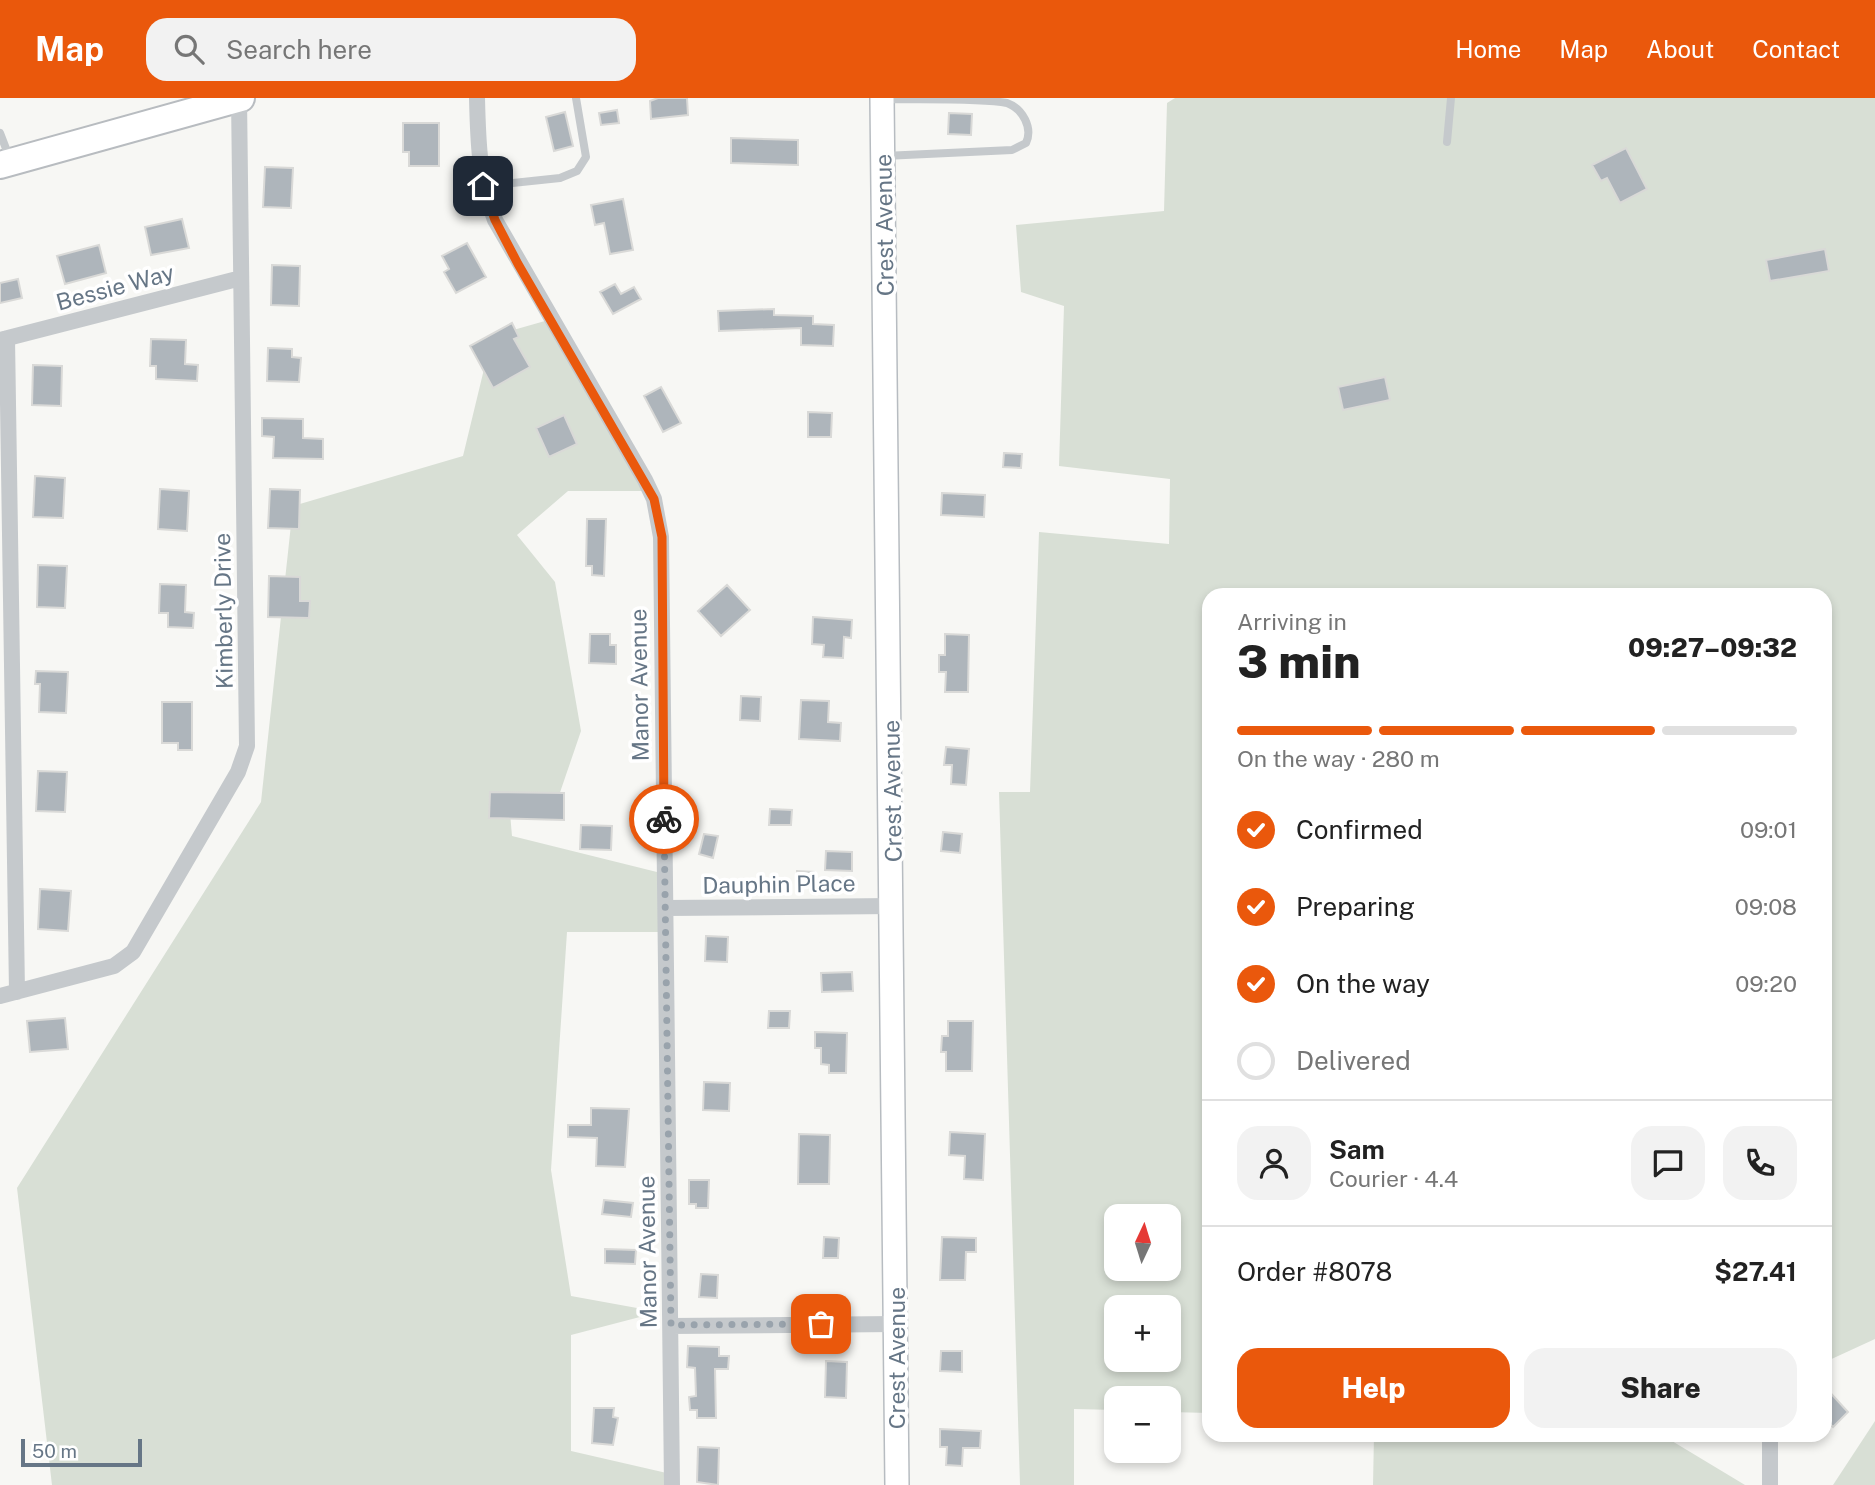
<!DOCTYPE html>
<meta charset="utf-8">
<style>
body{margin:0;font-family:"Public Sans",sans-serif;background:#f2f2f2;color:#222;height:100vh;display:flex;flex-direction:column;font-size:26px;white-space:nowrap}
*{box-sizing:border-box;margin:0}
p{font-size:23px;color:#767676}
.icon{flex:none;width:38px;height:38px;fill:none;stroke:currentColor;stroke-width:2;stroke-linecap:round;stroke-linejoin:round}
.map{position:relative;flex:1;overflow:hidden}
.sheet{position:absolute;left:1202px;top:490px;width:630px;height:854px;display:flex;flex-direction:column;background:#fff;border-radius:21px;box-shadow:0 4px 10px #0003}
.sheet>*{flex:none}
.needle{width:46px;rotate:4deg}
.buttons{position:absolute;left:1104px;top:1106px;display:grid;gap:14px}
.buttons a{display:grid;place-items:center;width:77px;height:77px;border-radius:14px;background:#fff;box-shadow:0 4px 10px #0003;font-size:35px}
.scale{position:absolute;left:21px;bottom:18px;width:121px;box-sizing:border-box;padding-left:7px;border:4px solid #667686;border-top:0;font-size:19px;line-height:24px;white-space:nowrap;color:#667686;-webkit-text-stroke:5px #fff;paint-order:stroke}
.pin{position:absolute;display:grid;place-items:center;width:60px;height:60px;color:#fff;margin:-30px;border-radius:14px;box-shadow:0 4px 10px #0006}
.courier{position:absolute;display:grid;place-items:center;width:70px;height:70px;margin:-35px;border:5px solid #ea580c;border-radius:50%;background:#fff;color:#222;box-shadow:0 2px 9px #0007}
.head em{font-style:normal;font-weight:800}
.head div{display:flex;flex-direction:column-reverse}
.head{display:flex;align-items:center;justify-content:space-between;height:119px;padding:0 35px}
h1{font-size:46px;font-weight:800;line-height:52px}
.bar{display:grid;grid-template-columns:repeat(4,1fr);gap:10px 7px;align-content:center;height:84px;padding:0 35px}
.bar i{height:9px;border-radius:5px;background:#e0e0e0}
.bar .on{background:#ea580c}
.bar p{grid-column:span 4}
.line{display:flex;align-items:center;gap:18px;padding:0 35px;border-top:2px solid #e0e0e0}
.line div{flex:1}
.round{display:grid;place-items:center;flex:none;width:74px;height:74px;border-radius:21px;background:#f2f2f2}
ol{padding:0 35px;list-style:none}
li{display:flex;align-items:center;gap:21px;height:77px}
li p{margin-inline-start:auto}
li .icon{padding:7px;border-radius:50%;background:#ea580c;color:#fff;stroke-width:4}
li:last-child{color:#767676}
li i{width:38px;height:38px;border:4px solid #e0e0e0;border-radius:50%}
.cta{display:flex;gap:14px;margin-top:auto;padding:14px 35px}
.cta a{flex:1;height:80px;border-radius:21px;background:#ea580c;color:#fff;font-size:28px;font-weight:800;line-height:80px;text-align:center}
.cta a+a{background:#f2f2f2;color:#222}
header{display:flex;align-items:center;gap:42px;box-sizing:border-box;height:98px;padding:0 35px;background:#ea580c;color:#fff}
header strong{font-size:33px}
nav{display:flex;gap:38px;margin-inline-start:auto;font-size:24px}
.search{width:490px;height:63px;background:#f2f2f2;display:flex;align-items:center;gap:18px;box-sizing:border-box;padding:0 24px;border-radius:21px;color:#767676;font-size:26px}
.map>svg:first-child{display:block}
.green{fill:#d8dfd5;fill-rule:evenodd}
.building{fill:#aeb5bb;stroke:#d9d9d7;stroke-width:2}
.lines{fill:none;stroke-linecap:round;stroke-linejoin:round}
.secondary-casing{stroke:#b7bcc1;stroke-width:26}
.primary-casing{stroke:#b8bcc0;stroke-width:30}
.lane{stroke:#c5c9cc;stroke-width:8}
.street{stroke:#c5c9cc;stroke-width:16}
.secondary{stroke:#fff;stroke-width:23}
.primary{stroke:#fff;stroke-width:26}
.done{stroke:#99a3ac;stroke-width:7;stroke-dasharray:0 12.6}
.route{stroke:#ea580c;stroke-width:9}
.labels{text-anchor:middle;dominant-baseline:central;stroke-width:7;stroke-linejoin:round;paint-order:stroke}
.street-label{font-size:23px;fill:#667686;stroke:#fff}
</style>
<header>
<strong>Map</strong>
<div class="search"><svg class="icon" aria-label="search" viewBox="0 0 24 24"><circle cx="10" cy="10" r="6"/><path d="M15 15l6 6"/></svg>Search here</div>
<nav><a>Home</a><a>Map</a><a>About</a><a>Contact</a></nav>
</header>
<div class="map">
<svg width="1875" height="1387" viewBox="0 0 1875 1387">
<rect width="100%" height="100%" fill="#f7f7f4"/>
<path class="green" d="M 1175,0 L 1875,0 L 1875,1241 L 1825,1264 L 1825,497 L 1209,497 L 1209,1315 L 1169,1314 L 1169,1300 L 1116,1300 L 1116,1312 L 1074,1311 L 1074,1387 L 1020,1387 L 999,694 L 1030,694 L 1039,434 L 1169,446 L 1170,381 L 1059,368 L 1064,208 L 1021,194 L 1016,127 L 1164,113 L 1167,5 ZM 1116,1118 L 1169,1118 L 1169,1171 L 1116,1171 ZM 1116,1209 L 1169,1209 L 1169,1262 L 1116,1262 Z
M 559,219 L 652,393 L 568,393 L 517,437 L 555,484 L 581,633 L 554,712 L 510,715 L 512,738 L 665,776 L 665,834 L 567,834 L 551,1072 L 571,1198 L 659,1214 L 571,1237 L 571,1353 L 671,1376 L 672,1387 L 52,1387 L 17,1090 L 261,704 L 293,408 L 463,358 L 492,238 Z
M 1875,1323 L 1875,1387 L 1833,1387 Z
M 1374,1337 L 1662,1337 L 1745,1387 L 1373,1387 Z"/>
<path class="building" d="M 658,0 L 687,0 L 688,17 L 651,21 L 650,3 Z
M 617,12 L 619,25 L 601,27 L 599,15 Z
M 565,14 L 573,48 L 554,53 L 546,19 Z
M 949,15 L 972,16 L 971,37 L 948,36 Z
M 403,25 L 439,25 L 439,68 L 409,68 L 409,54 L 403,54 Z
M 731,40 L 798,42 L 798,67 L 731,65 Z
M 1626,50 L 1647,91 L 1620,105 L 1607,80 L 1601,83 L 1592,67 Z
M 265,69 L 293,70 L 291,110 L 263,109 Z
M 623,101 L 633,152 L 610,156 L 604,125 L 595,127 L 591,107 Z
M 182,121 L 189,150 L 151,157 L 145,129 Z
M 467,145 L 486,179 L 456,195 L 444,174 L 449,171 L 442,158 Z
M 99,147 L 106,175 L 65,186 L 57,158 Z
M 1825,151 L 1829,173 L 1770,183 L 1766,162 Z
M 272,167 L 300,168 L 299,208 L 271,207 Z
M 18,181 L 22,200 L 0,205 L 0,185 Z
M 615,186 L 621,196 L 634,189 L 641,201 L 613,216 L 600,194 Z
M 774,211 L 774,217 L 813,218 L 813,226 L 834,227 L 833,248 L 801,247 L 801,230 L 719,233 L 718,213 Z
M 512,225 L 519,239 L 514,241 L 530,269 L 493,290 L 470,248 Z
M 151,241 L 186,242 L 185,266 L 198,267 L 197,283 L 156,281 L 156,268 L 150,268 Z
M 268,250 L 292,251 L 292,259 L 301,260 L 299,284 L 267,283 Z
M 33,267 L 62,268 L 61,308 L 32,307 Z
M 1385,279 L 1390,302 L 1343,312 L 1338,289 Z
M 661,289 L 681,325 L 663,334 L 644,298 Z
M 808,314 L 832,315 L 831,339 L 808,339 Z
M 564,317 L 577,346 L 549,359 L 536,330 Z
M 262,320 L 303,321 L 303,340 L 323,341 L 323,361 L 273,360 L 274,339 L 262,338 Z
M 1004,355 L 1022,356 L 1021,370 L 1003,369 Z
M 35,378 L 65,380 L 63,420 L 33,419 Z
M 160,391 L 189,393 L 187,433 L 158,431 Z
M 270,391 L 300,392 L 299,431 L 268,430 Z
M 942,395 L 985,397 L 984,419 L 941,417 Z
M 587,421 L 606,421 L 604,478 L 592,477 L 592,468 L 586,468 Z
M 38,467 L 67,468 L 65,510 L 37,509 Z
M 269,478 L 300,479 L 300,503 L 310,503 L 309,520 L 268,519 Z
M 160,486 L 186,487 L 185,514 L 194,515 L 193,530 L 168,529 L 168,515 L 159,515 Z
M 727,487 L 750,512 L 721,538 L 698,513 Z
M 813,519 L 852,522 L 851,540 L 844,539 L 843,560 L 823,559 L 824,547 L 812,546 Z
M 590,536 L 610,536 L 610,547 L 616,547 L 616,566 L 589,565 Z
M 945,536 L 969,537 L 968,594 L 945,594 L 946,574 L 939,574 L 939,557 L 945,557 Z
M 36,573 L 68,574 L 66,615 L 39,614 L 40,586 L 35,586 Z
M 741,598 L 761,599 L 760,623 L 740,622 Z
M 801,602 L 829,603 L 828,624 L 841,625 L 840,643 L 799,641 Z
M 162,604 L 192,604 L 192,652 L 178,652 L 178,645 L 162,645 Z
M 946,649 L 969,651 L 966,687 L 951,686 L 952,667 L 944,667 Z
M 38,673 L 67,674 L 65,714 L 36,713 Z
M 490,694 L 564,695 L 564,722 L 489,720 Z
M 770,711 L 792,712 L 791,727 L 769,727 Z
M 581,727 L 612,728 L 611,752 L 580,751 Z
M 943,734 L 962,736 L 960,755 L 941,753 Z
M 704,736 L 718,738 L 713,760 L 699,756 Z
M 826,753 L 852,754 L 852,773 L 825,772 Z
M 797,773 L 814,774 L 813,788 L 797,788 Z
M 40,791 L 71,793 L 68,833 L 38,831 Z
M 706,838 L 728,839 L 727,864 L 705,863 Z
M 852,874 L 853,893 L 822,894 L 821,875 Z
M 769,913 L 790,913 L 789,930 L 768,930 Z
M 65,920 L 68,951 L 30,954 L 27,923 Z
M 948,923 L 973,923 L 972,973 L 946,973 L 946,954 L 941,954 L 942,938 L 948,938 Z
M 815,934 L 847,935 L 846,975 L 829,975 L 829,967 L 821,966 L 821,950 L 815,950 Z
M 704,984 L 730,985 L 729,1013 L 703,1012 Z
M 591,1010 L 629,1011 L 625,1069 L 596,1068 L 597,1040 L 568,1039 L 568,1027 L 591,1027 Z
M 950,1034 L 985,1036 L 983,1082 L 964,1081 L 965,1058 L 949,1057 Z
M 799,1036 L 830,1037 L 829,1086 L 798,1086 Z
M 689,1082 L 709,1082 L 708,1110 L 696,1110 L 696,1106 L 689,1106 Z
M 604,1102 L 633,1105 L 631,1119 L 602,1116 Z
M 824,1139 L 839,1140 L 838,1160 L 823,1160 Z
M 942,1139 L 976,1140 L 976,1154 L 966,1154 L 965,1182 L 940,1182 Z
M 605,1151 L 636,1152 L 635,1166 L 605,1165 Z
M 701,1176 L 718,1177 L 717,1200 L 699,1199 Z
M 688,1248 L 719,1249 L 719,1258 L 729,1258 L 728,1271 L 715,1271 L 716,1320 L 697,1320 L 697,1312 L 690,1312 L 689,1299 L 696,1298 L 695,1270 L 687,1269 Z
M 941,1253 L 962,1253 L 962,1274 L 940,1273 Z
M 826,1263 L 847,1264 L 846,1300 L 825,1299 Z
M 1825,1289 L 1848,1314 L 1833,1329 L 1825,1321 Z
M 594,1310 L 614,1310 L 613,1319 L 618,1320 L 613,1347 L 592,1345 Z
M 940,1331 L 981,1333 L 980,1350 L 963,1350 L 962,1368 L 946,1367 L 947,1349 L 940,1349 Z
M 698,1349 L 719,1350 L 718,1387 L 697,1384 Z"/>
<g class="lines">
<defs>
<path id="secondary" d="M 882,0 L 897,1387"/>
<path id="primary" d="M 0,67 L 241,0"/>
</defs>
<use href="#secondary" class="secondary-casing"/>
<use href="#primary" class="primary-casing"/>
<path class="lane" d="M 0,35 L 10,61
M 1447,44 L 1451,0
M 884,58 L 1012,52 L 1026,45 C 1033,30 1023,11 1007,5 C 979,0 917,2 885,1
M 483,88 L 560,80 L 577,73 L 586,59 L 576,0"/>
<path class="street" d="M 477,0 C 478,43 479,82 495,122 L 645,382 L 654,401 L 661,439 L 672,1387
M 7,240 L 17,894
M 0,242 L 241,180
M 666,810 L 893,808
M 0,898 L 114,868 L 133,854 L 238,674 L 247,648 L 239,0
M 671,1228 L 896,1226
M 1770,1344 L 1770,1387"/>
<use href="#secondary" class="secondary"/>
<use href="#primary" class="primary"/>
</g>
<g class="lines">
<path class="done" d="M 664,721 L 671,1227 L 821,1226"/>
<path class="route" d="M 483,88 L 495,122 L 518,166 L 654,401 L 662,439 L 664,721"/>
</g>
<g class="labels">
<g class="street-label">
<text transform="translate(884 127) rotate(-91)">Crest Avenue</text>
<text transform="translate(115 189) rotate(-15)">Bessie Way</text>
<text transform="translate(223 513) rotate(-91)">Kimberly Drive</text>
<text transform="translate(639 587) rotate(-91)">Manor Avenue</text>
<text transform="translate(892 693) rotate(-91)">Crest Avenue</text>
<text transform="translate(779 786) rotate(-1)">Dauphin Place</text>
<text transform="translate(647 1154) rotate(-91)">Manor Avenue</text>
<text transform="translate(896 1260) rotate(-90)">Crest Avenue</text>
</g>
</g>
</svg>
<div class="buttons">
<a><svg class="needle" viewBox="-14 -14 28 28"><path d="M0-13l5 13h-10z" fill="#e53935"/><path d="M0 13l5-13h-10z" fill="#767676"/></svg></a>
<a>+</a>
<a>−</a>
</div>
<div class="scale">50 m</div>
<div class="pin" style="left:821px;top:1226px;background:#ea580c"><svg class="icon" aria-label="bag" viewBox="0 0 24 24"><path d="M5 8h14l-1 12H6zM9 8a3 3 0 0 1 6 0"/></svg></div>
<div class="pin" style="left:483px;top:88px;background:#1f2937"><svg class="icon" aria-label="home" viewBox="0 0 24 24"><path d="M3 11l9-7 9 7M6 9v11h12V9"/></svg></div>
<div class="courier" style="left:664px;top:721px"><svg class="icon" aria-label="bike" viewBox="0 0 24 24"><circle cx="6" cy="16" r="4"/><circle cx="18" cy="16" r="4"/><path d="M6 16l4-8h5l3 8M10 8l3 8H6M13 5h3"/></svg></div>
<section class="sheet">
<div class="head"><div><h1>3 min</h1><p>Arriving in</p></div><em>09:27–09:32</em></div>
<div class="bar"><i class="on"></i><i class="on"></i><i class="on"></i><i></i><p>On the way · 280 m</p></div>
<ol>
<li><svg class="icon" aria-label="check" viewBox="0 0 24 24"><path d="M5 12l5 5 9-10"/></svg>Confirmed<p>09:01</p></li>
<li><svg class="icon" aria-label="check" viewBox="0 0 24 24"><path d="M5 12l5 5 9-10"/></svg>Preparing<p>09:08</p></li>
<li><svg class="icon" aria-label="check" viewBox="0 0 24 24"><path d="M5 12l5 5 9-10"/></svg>On the way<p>09:20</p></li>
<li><i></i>Delivered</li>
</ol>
<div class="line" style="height:126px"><a class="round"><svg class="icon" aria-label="person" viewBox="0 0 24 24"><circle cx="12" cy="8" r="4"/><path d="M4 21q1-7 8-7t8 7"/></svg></a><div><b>Sam</b><p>Courier · 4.4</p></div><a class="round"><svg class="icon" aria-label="chat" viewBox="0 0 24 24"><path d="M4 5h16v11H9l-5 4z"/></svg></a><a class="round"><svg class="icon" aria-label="phone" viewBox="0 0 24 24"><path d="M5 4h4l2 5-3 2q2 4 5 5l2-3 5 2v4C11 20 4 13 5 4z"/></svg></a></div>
<div class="line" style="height:91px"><div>Order #8078</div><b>$27.41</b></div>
<div class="cta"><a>Help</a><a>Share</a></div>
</section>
</div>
